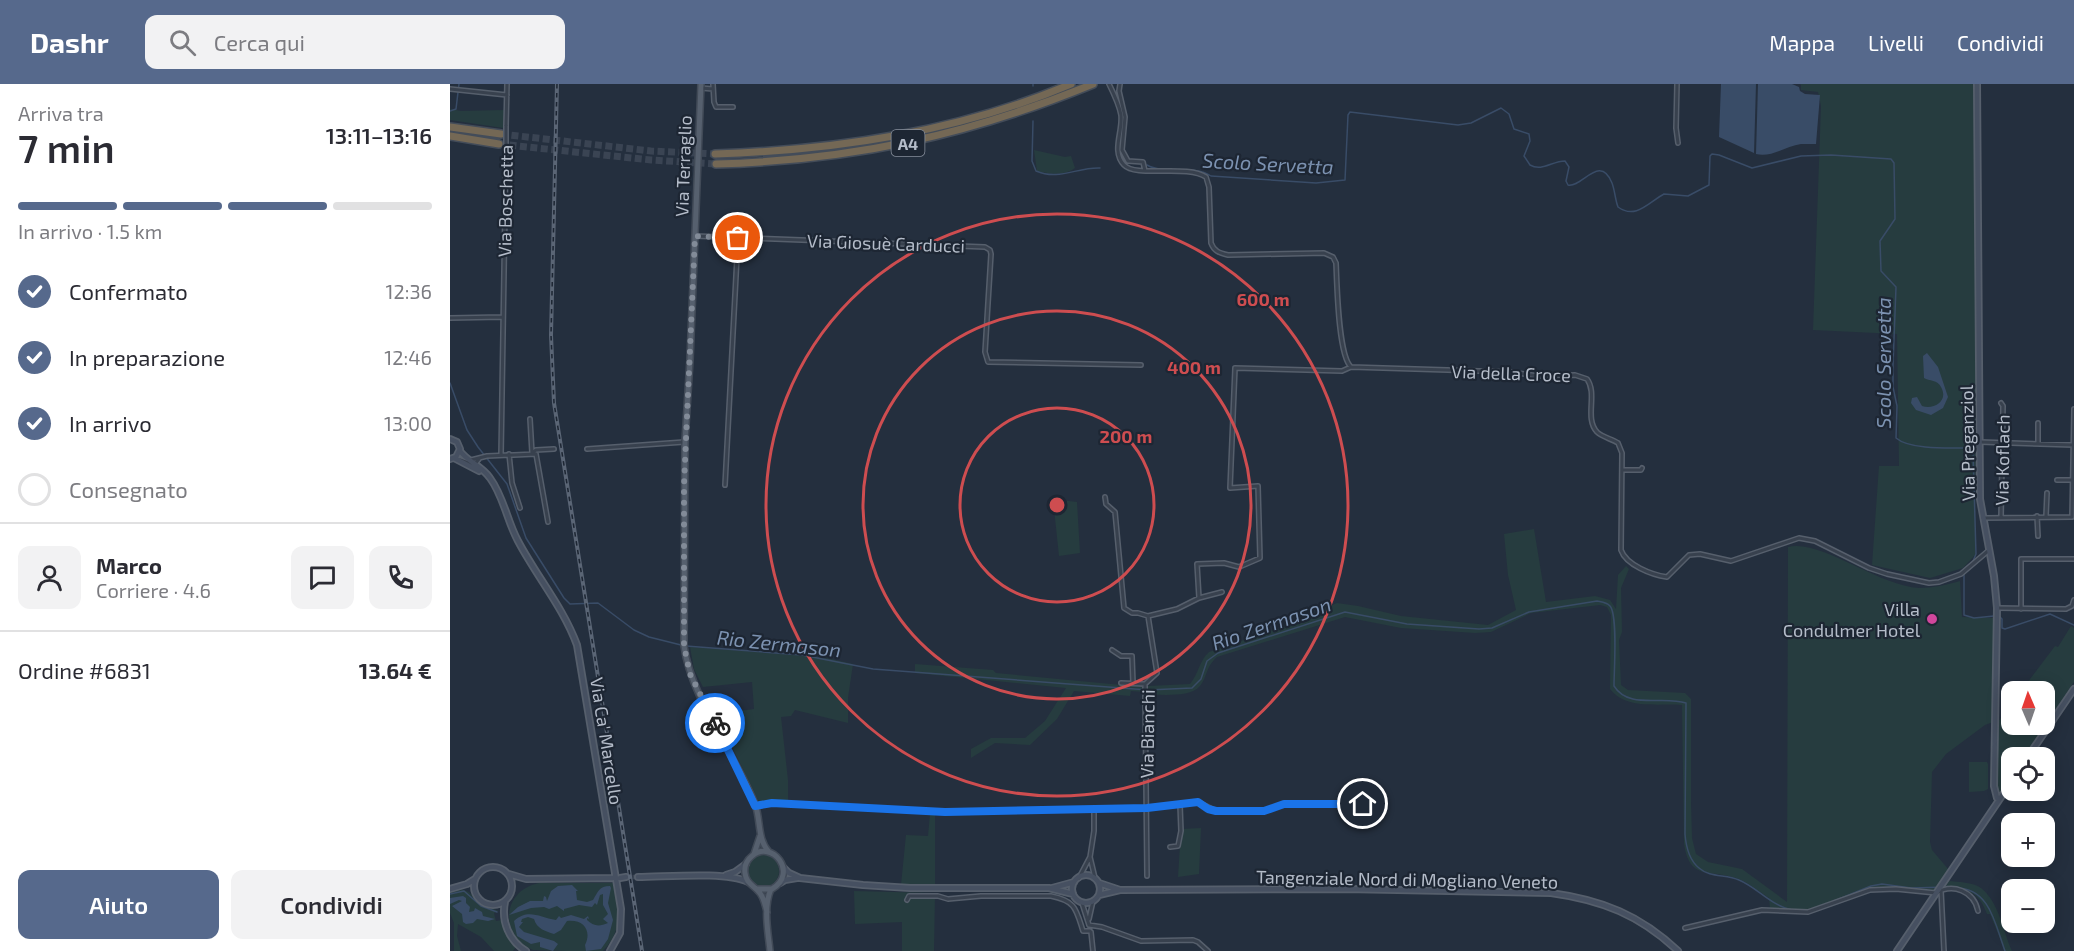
<!DOCTYPE html>
<html lang="it">
<meta charset="utf-8">
<style>
body{margin:0;font-family:"Exo 2",sans-serif;background:#f2f2f3;color:#2b2b33;height:100vh;display:flex;flex-direction:column;font-size:22px;white-space:nowrap}
*{box-sizing:border-box;margin:0}
p{font-size:20px;color:#7c7c81}
.icon{flex:none;width:33px;height:33px;fill:none;stroke:currentColor;stroke-width:2;stroke-linecap:round;stroke-linejoin:round}
.map{position:relative;flex:1;overflow:hidden}
.drawer{display:flex;flex-direction:column;background:#fff;width:450px}
.drawer>*{flex:none}
.needle{width:39px;rotate:358deg}
.fabs{position:absolute;left:1551px;top:597px;display:grid;gap:12px}
.fabs a{display:grid;place-items:center;width:54px;height:54px;border-radius:12px;background:#fff;box-shadow:0 3px 15px #0003;font-size:30px}
.pin{position:absolute;display:grid;place-items:center;width:51px;height:51px;color:#fff;margin:-26px;border:3px solid #fff;border-radius:50%;box-shadow:0 2px 6px #0007}
.courier{position:absolute;display:grid;place-items:center;width:60px;height:60px;margin:-30px;border:4px solid #1a73e8;border-radius:50%;background:#fff;color:#222;box-shadow:0 2px 8px #0007}
.summary em{font-style:normal;font-weight:600}
.summary div{display:flex;flex-direction:column-reverse}
.summary{display:flex;align-items:center;justify-content:space-between;height:102px;padding:0 18px}
h1{font-size:39px;font-weight:600;line-height:45px}
.bar{display:grid;grid-template-columns:repeat(4,1fr);gap:9px 6px;align-content:center;height:72px;padding:0 18px}
.bar i{height:8px;border-radius:4px;background:#e1e1e2}
.bar .current{background:#56698c}
.bar p{grid-column:span 4}
.line{display:flex;align-items:center;gap:15px;padding:0 18px;border-top:2px solid #e1e1e2}
.line div{flex:1}
.round{display:grid;place-items:center;flex:none;width:63px;height:63px;border-radius:12px;background:#f2f2f3}
ol{padding:0 18px;list-style:none}
li{display:flex;align-items:center;gap:18px;height:66px}
li p{margin-inline-start:auto}
li .icon{padding:6px;border-radius:50%;background:#56698c;color:#fff;stroke-width:4}
li:last-child{color:#7c7c81}
li i{width:33px;height:33px;border:3px solid #e1e1e2;border-radius:50%}
.action{display:flex;gap:12px;margin-top:auto;padding:12px 18px}
.action a{flex:1;height:69px;border-radius:12px;background:#56698c;color:#fff;font-size:24px;font-weight:600;line-height:69px;text-align:center}
.action a+a{background:#f2f2f3;color:#2b2b33}
header{display:flex;align-items:center;gap:36px;box-sizing:border-box;height:84px;padding:0 30px;background:#56698c;color:#fff}
header strong{font-size:28px}
nav{display:flex;gap:33px;margin-inline-start:auto;font-size:21px}
.search{width:420px;height:54px;background:#f2f2f3;display:flex;align-items:center;gap:15px;box-sizing:border-box;padding:0 21px;border-radius:12px;color:#7c7c81;font-size:22px}
main{display:flex;flex:1;min-height:0}
.map>svg:first-child{display:block}
.green{fill:#263c3f}
.water{fill:#394c67}
.lines{fill:none;stroke-linecap:round;stroke-linejoin:round}
.stream{stroke:#394c67;stroke-width:1.5}
.secondary-tunnel{stroke:#3a4453;stroke-width:4.5;stroke-dasharray:4.5 2;stroke-linecap:butt}
.highway-tunnel{stroke:#3a4453;stroke-width:7;stroke-dasharray:7 3.5;stroke-linecap:butt}
.street-casing{stroke:#565f6c;stroke-width:6}
.secondary-casing{stroke:#565f6c;stroke-width:8}
.primary-casing{stroke:#414a57;stroke-width:8}
.highway-casing{stroke:#434c59;stroke-width:10}
.street{stroke:#38414e;stroke-width:3}
.secondary{stroke:#465061;stroke-width:4.5}
.primary{stroke:#56606e;stroke-width:5}
.highway{stroke:#746855;stroke-width:7}
.rail-casing{stroke:#5a6575;stroke-width:4}
.rail{stroke:#1d2633;stroke-width:1.5;stroke-dasharray:4.5;stroke-linecap:butt}
.street-bridge-casing{stroke:#565f6c;stroke-width:6;stroke-linecap:butt}
.street-bridge{stroke:#38414e;stroke-width:3}
.done{stroke:#828b98;stroke-width:6;stroke-dasharray:0 10.8}
.route{stroke:#1a73e8;stroke-width:8}
.ring{fill:none;stroke:#ce4d50;stroke-width:3}
.hotel-dot{fill:#d1479c;stroke:#1d2633;stroke-width:2}
.labels{text-anchor:middle;dominant-baseline:central;stroke-width:4.5;stroke-linejoin:round;paint-order:stroke}
.shield{fill:#1d2633;stroke:#878f9c;stroke-width:1.5}
.shield-label{font-size:16px;font-weight:bold;fill:#b4bcc9}
.street-label{font-size:18px;fill:#b4bcc9;stroke:#1d2633}
.poi-label{font-size:18px;fill:#b4bcc9;stroke:#1d2633;text-anchor:end}
.water-label{font-size:20px;font-style:italic;fill:#7c92b1;stroke:#1d2633}
.centre{fill:#ce4d50;stroke:#1d2633;stroke-width:3}
.ring-label{font-size:18px;text-anchor:middle;font-weight:bold;fill:#ce4d50;stroke:#1d2633;stroke-width:4.5;stroke-linejoin:round;paint-order:stroke}
</style>
<header>
<strong>Dashr</strong>
<div class="search"><svg class="icon" aria-label="search" viewBox="0 0 24 24"><circle cx="10" cy="10" r="6"/><path d="M15 15l6 6"/></svg>Cerca qui</div>
<nav><a>Mappa</a><a>Livelli</a><a>Condividi</a></nav>
</header>
<main>
<section class="drawer">
<div class="summary"><div><h1>7 min</h1><p>Arriva tra</p></div><em>13:11–13:16</em></div>
<div class="bar"><i class="current"></i><i class="current"></i><i class="current"></i><i></i><p>In arrivo · 1.5 km</p></div>
<ol>
<li><svg class="icon" aria-label="check" viewBox="0 0 24 24"><path d="M5 12l5 5 9-10"/></svg>Confermato<p>12:36</p></li>
<li><svg class="icon" aria-label="check" viewBox="0 0 24 24"><path d="M5 12l5 5 9-10"/></svg>In preparazione<p>12:46</p></li>
<li><svg class="icon" aria-label="check" viewBox="0 0 24 24"><path d="M5 12l5 5 9-10"/></svg>In arrivo<p>13:00</p></li>
<li><i></i>Consegnato</li>
</ol>
<div class="line" style="height:108px"><a class="round"><svg class="icon" aria-label="person" viewBox="0 0 24 24"><circle cx="12" cy="8" r="4"/><path d="M4 21q1-7 8-7t8 7"/></svg></a><div><b>Marco</b><p>Corriere · 4.6</p></div><a class="round"><svg class="icon" aria-label="chat" viewBox="0 0 24 24"><path d="M4 5h16v11H9l-5 4z"/></svg></a><a class="round"><svg class="icon" aria-label="phone" viewBox="0 0 24 24"><path d="M5 4h4l2 5-3 2q2 4 5 5l2-3 5 2v4C11 20 4 13 5 4z"/></svg></a></div>
<div class="line" style="height:78px"><div>Ordine #6831</div><b>13.64 €</b></div>
<div class="action"><a>Aiuto</a><a>Condividi</a></div>
</section>
<div class="map">
<svg width="1624" height="867" viewBox="0 0 1624 867">
<rect width="100%" height="100%" fill="#242f3e"/>
<path class="green" d="M 1350,0 L 1525,0 L 1527,30 L 1525,471 L 1513,484 L 1480,494 L 1422,481 L 1429,382 L 1449,382 L 1447,250 L 1363,246 L 1371,22 L 1368,8 L 1351,6 L 1351,1 Z
M 0,25 L 11,27 L 54,26 L 53,44 L 0,36 Z
M 584,66 L 615,73 L 621,72 L 625,84 C 614,92 599,90 587,87 Z
M 603,415 L 627,418 L 630,469 L 609,472 Z
M 1084,445 L 1096,518 L 1145,512 L 1160,516 L 1166,525 L 1168,491 L 1176,482 L 1179,485 L 1171,504 L 1172,548 L 1169,556 L 1171,601 L 1178,606 L 1235,609 L 1241,615 L 1241,718 L 1242,754 L 1246,770 L 1258,778 L 1292,785 L 1337,818 L 1338,463 C 1371,455 1428,502 1469,504 C 1483,504 1496,501 1510,497 L 1512,533 L 1545,534 L 1543,638 L 1535,641 L 1496,670 L 1482,688 L 1480,758 L 1482,766 L 1499,786 L 1486,807 L 1419,804 L 1369,824 L 1358,827 L 1320,824 L 1319,814 C 1308,807 1298,798 1286,794 C 1259,785 1239,797 1234,759 L 1232,621 C 1208,619 1176,626 1160,605 L 1161,531 L 1157,523 L 1150,521 L 1081,529 L 1041,548 L 1025,549 L 951,544 L 895,533 L 767,573 C 755,584 758,592 750,602 C 740,614 713,610 698,611 L 698,602 L 740,600 C 749,589 749,577 759,568 L 823,546 L 887,519 L 908,522 L 951,532 L 1038,541 L 1066,526 L 1058,491 L 1054,450 Z
M 1621,542 L 1624,544 L 1624,598 L 1574,673 L 1562,674 L 1561,692 L 1548,711 L 1548,638 L 1561,620 L 1562,640 L 1594,640 L 1594,608 L 1571,607 L 1605,562 L 1608,563 Z
M 240,563 L 372,573 L 403,580 L 398,614 L 398,639 L 345,626 L 341,632 L 331,633 L 338,696 L 338,717 L 309,718 L 266,630 L 304,625 L 302,598 L 253,603 L 244,585 Z
M 465,580 L 543,586 L 546,589 L 693,603 L 693,608 L 681,607 L 680,612 L 624,607 L 607,635 L 580,661 L 545,659 L 521,674 L 521,665 L 541,654 L 575,654 L 595,637 L 616,604 L 465,589 Z
M 1519,678 L 1537,678 L 1538,680 L 1538,705 L 1534,707 L 1519,708 Z
M 480,730 L 485,730 L 485,802 L 451,801 L 456,751 L 478,752 Z
M 751,744 L 749,790 L 728,793 L 731,745 Z
M297 787a16 16 0 1 1 32 0a16 16 0 1 1-32 0Z
M 1499,797 C 1508,798 1523,798 1531,804 C 1549,818 1553,847 1562,867 L 1555,867 L 1540,830 L 1537,830 C 1528,806 1518,806 1495,804 Z
M 89,799 L 164,799 C 168,827 174,845 153,867 C 138,867 94,867 83,866 C 50,854 50,807 89,799 Z
M 11,805 L 19,808 L 30,820 L 49,827 L 44,829 L 46,837 L 52,836 L 57,852 L 66,863 L 63,867 L 44,867 L 31,853 L 8,840 L 7,852 L 11,867 L 4,867 L 4,839 L 0,829 L 0,808 Z
M 404,807 L 485,809 L 484,867 L 452,867 L 452,838 L 405,840 Z"/>
<path class="water" d="M 1271,0 L 1306,0 L 1304,69 L 1269,53 Z
M 1308,0 L 1342,0 L 1349,3 L 1350,7 L 1355,10 L 1370,11 L 1366,60 C 1361,60 1356,60 1351,60 C 1336,62 1321,74 1306,70 Z
M 1477,269 L 1488,283 L 1498,313 L 1493,324 L 1481,331 L 1466,326 L 1461,319 L 1462,314 L 1467,313 L 1472,322 C 1484,326 1499,317 1491,303 C 1488,296 1479,297 1474,294 L 1473,272 Z
M 122,801 L 128,807 L 126,807 L 127,816 L 137,818 L 143,816 C 148,808 149,802 160,802 L 161,804 L 158,819 L 163,836 L 158,855 L 151,865 L 136,867 L 135,861 C 142,847 134,835 117,837 L 111,846 L 104,850 C 95,847 87,845 84,835 L 78,833 L 72,835 L 71,838 L 73,838 L 69,843 L 74,848 L 104,857 L 108,860 L 103,867 L 90,863 L 90,858 L 81,860 L 67,852 L 64,837 C 78,824 89,833 106,836 L 109,832 L 111,834 L 121,831 L 134,835 L 138,832 L 139,835 L 137,834 L 137,836 C 143,842 149,843 158,839 L 153,835 L 158,830 L 153,821 L 153,810 L 150,811 L 147,821 L 145,819 L 142,823 L 129,821 L 114,825 L 114,827 L 107,822 L 99,825 L 94,823 L 81,824 L 59,831 L 68,823 L 80,817 L 93,817 L 94,812 L 96,813 L 97,817 L 101,807 L 108,802 Z
M 13,812 L 16,814 L 16,819 L 20,823 L 19,828 L 24,827 L 25,824 L 32,828 L 33,832 L 45,835 L 38,837 L 27,835 L 23,839 L 16,840 L 13,838 L 12,830 L 2,822 L 12,817 L 9,816 L 0,820 L 0,814 Z"/>
<g class="lines">
<path class="stream" d="M 583,0 L 583,2
M 0,27 L 6,25 L 9,0
M 583,37 L 582,77 L 586,87 C 609,97 627,83 650,84
M 697,81 C 714,91 743,80 761,92 L 866,99 L 895,96 L 898,31 L 900,28 L 1008,41 L 1021,39 L 1051,24 L 1059,30 L 1064,45 L 1079,50 L 1080,57 L 1074,72 L 1080,81 C 1092,88 1102,77 1115,77 L 1119,83 L 1116,97 L 1118,101 C 1132,104 1150,69 1162,99 C 1165,107 1165,115 1168,123 C 1186,136 1199,118 1214,110 L 1238,112 L 1259,101 L 1260,72 L 1262,70 L 1269,71 L 1302,84 L 1351,72 L 1381,71 L 1441,75 L 1444,79 L 1445,135 L 1430,157 L 1431,187 L 1446,203 L 1443,281 L 1443,303 L 1447,322 L 1446,354 C 1460,366 1499,364 1518,364 L 1523,368 L 1526,470 L 1523,477 L 1514,485 L 1514,531 L 1524,534 L 1544,532
M 0,299 L 17,346 L 28,363 L 57,400 L 76,454 L 114,514 L 120,520 L 148,519 L 184,546 L 199,553 L 231,561
M 1549,532 L 1552,535 L 1552,544 L 1555,545 L 1600,530 L 1624,541
M 236,562 L 352,571 L 423,585 L 698,606 L 742,604 L 751,595 L 757,577 L 768,569 L 895,528 L 957,540 L 1029,545 L 1042,544 L 1079,528 L 1147,517 C 1151,518 1156,518 1160,522 C 1168,531 1164,587 1164,602 C 1179,626 1213,611 1236,619 L 1235,750 C 1236,763 1239,776 1249,784 C 1260,794 1276,790 1289,796 C 1308,804 1320,821 1342,826
M 1506,804 C 1540,804 1545,840 1555,867
M 0,810 L 14,807 L 31,822 L 47,828
M 1384,817 L 1421,802 L 1432,800 L 1461,804 L 1498,803"/>
<path class="secondary-tunnel" d="M 176,793 L 188,793"/>
<path class="highway-tunnel" d="M 51,50 L 201,67 L 265,70
M 49,60 L 201,76 L 266,80"/>
<defs>
<path id="street" d="M 263,0 L 264,18 L 266,23 L 283,23
M 659,0 C 664,10 669,20 671,31 C 673,48 661,67 674,81 C 686,94 737,80 756,93 L 759,103 L 761,159 C 764,167 769,169 778,171 L 874,169 L 883,173 L 886,179 C 887,199 888,271 901,283 L 1061,288 L 1088,292 L 1125,291 L 1137,295 C 1148,310 1134,334 1147,348 C 1152,353 1162,355 1168,359 L 1172,369 L 1171,466 C 1176,481 1202,491 1217,493 L 1239,471 L 1250,470 L 1281,477 L 1349,454 L 1365,457 L 1419,484 L 1437,490 L 1479,499 L 1489,498 L 1511,490 L 1538,467
M 670,0 L 669,7 L 675,33 L 672,66 L 678,77 L 693,78 L 695,87
M 1227,0 L 1226,44 L 1228,59
M 251,4 L 263,5
M 0,5 L 57,11
M 56,42 L 57,0
M 245,152 L 535,163 L 540,166 L 541,170 L 535,268 L 538,278 L 691,281
M 0,234 L 52,233
M 1551,319 L 1553,322 L 1551,434
M 80,335 L 82,369 L 86,366 L 104,365
M 1530,358 L 1623,361
M 1588,360 L 1588,339
M 137,365 L 234,358
M 59,370 L 62,399 L 70,424
M 51,371 L 56,66
M 10,376 L 24,381 L 29,375
M 21,376 L 37,372 L 86,370 L 98,438
M 1172,386 L 1191,386 L 1192,384
M 1607,396 L 1622,396
M 275,401 L 288,154
M 655,413 L 656,420 L 665,428 L 674,524 L 682,529 L 688,529 L 698,532
M 1587,432 L 1588,452
M 1596,432 L 1597,409
M 1622,433 L 1624,325
M 1533,434 L 1622,433
M 749,514 L 772,508
M 1547,524 L 1616,525 L 1622,522 L 1624,516
M 1571,525 L 1571,475 L 1624,475
M 662,566 L 671,572 L 682,572 L 683,599
M 671,599 L 695,600
M 305,722 L 322,719 L 495,728 L 697,724 L 748,718 L 766,727 L 814,727 L 834,720 L 913,720
M 720,763 L 728,762 L 731,747 L 730,721
M 640,773 L 644,747 L 644,725
M 697,792 L 695,600 L 707,589 L 698,532 L 727,525 L 749,514 L 747,480 L 774,479 L 789,483 L 810,474 L 808,402 L 780,404 L 785,284 L 892,287 L 901,283
M 629,794 L 640,773 L 645,794
M 1491,806 L 1494,867
M 457,816 L 459,812 L 488,812 L 498,815 L 531,812 L 601,812 C 626,817 626,825 633,847 L 640,847
M 632,819 L 639,841
M 639,835 L 643,817
M 639,841 L 652,843 L 691,857 L 743,856 L 748,858 L 758,867
M 1235,844 L 1312,826 L 1358,828 L 1420,806 L 1446,805 L 1486,809 C 1503,799 1524,807 1528,827
M 641,848 L 643,867"/>
<path id="secondary" d="M 1527,0 L 1530,415 L 1544,492 L 1547,524 L 1544,702 L 1547,714 L 1549,716
M 0,355 L 7,358 L 10,365 L 6,373 L 0,375
M 10,367 C 18,378 32,382 40,394 C 54,413 57,437 68,457 C 87,493 113,523 127,561 L 171,825 L 170,849 L 160,867
M 4,374 L 29,387
M 1577,674 L 1624,605
M24 802a19 19 0 1 1 38 0a19 19 0 1 1-38 0Z
M 333,783 L 339,789 L 350,794 L 413,801 L 460,804 L 599,804 L 623,810
M 59,790 L 76,795 L 163,794
M 276,791 L 285,788 L 296,780
M622 805a14 14 0 1 1 28 0a14 14 0 1 1-28 0Z
M 188,793 C 216,793 275,787 298,798
M 170,794 L 176,793
M 330,799 L 335,796 L 347,794
M 649,799 L 670,806
M 602,804 L 624,798
M 0,805 L 17,800 L 25,795
M 649,811 L 670,806 L 896,805 L 1101,809 C 1152,816 1190,831 1228,867
M 55,818 C 51,837 59,857 76,867
M 1447,867 L 1562,697"/>
<path id="primary" d="M 251,0 L 240,276 L 235,357 L 234,562 C 241,614 285,670 305,720 C 311,736 307,755 319,768
M 304,770 L 310,752
M 307,805 L 322,805 C 349,789 322,755 302,772 C 297,776 294,782 295,789 C 296,799 303,801 308,807 C 314,812 315,821 317,828
M 320,867 C 318,847 313,824 321,805"/>
<path id="highway" d="M 0,43 L 51,50
M 0,52 L 49,60
M 265,70 C 387,66 508,48 621,0
M 266,80 C 402,76 516,52 643,0"/>
</defs>
<use href="#street" class="street-casing"/>
<use href="#secondary" class="secondary-casing"/>
<use href="#primary" class="primary-casing"/>
<use href="#highway" class="highway-casing"/>
<use href="#street" class="street"/>
<use href="#secondary" class="secondary"/>
<use href="#primary" class="primary"/>
<use href="#highway" class="highway"/>
<defs>
<path id="rail" d="M 107,0 L 101,251 L 104,319 L 192,867"/>
</defs>
<use href="#rail" class="rail-casing"/>
<use href="#rail" class="rail"/>
<defs>
<path id="street-bridge" d="M 56,66 L 56,42"/>
</defs>
<use href="#street-bridge" class="street-bridge-casing"/>
<use href="#street-bridge" class="street-bridge"/>
</g>
<g class="lines">
<path class="done" d="M 265,639 L 240,590 L 234,562 L 234,401 L 245,152 L 288,154"/>
<path class="route" d="M 265,639 L 305,722 L 322,719 L 495,728 L 697,724 L 748,718 L 758,725 L 766,727 L 814,727 L 834,720 L 913,720"/>
</g>
<g class="ring">
<circle cx="607" cy="421" r="97"/>
<circle cx="607" cy="421" r="194"/>
<circle cx="607" cy="421" r="291"/>
</g>
<circle class="hotel-dot" cx="1482" cy="535" r="6"/>
<g class="labels">
<rect class="shield" x="441.5" y="46" width="33" height="26" rx="4.5"/>
<g class="shield-label">
<text x="458" y="59">A4</text>
</g>
<g class="street-label">
<text transform="translate(233 82) rotate(-88)">Via Terraglio</text>
<text transform="translate(55 117) rotate(-89)">Via Boschetta</text>
<text transform="translate(436 159) rotate(2)">Via Giosuè Carducci</text>
<text transform="translate(1061 289) rotate(2)">Via della Croce</text>
<text transform="translate(1517 359) rotate(-91)">Via Preganziol</text>
<text transform="translate(1552 376) rotate(-89)">Via Koflach</text>
<text transform="translate(697 650) rotate(-89)">Via Bianchi</text>
<text transform="translate(157 657) rotate(81)">Via Ca' Marcello</text>
<text transform="translate(957 795) rotate(1)">Tangenziale Nord di Mogliano Veneto</text>
</g>
<g class="poi-label">
<text x="1470" y="525">Villa<tspan x="1470" dy="21">Condulmer Hotel</tspan></text>
</g>
<g class="water-label">
<text transform="translate(818 79) rotate(3)">Scolo Servetta</text>
<text transform="translate(1433 279) rotate(-90)">Scolo Servetta</text>
<text transform="translate(821 539) rotate(-19)">Rio Zermason</text>
<text transform="translate(329 559) rotate(6)">Rio Zermason</text>
</g>
</g>
<circle cx="607" cy="421" r="9" class="centre"/>
<g class="ring-label">
<text x="813" y="222">600 m</text>
<text x="744" y="290">400 m</text>
<text x="676" y="359">200 m</text>
</g>
</svg>
<div class="fabs">
<a><svg class="needle" viewBox="-14 -14 28 28"><path d="M0-13l5 13h-10z" fill="#e53935"/><path d="M0 13l5-13h-10z" fill="#7c7c81"/></svg></a>
<a><svg class="icon" aria-label="locate" viewBox="0 0 24 24"><circle cx="12" cy="12" r="6"/><path d="M12 2v4M12 18v4M2 12h4M18 12h4"/></svg></a>
<a>+</a>
<a>−</a>
</div>
<div class="pin" style="left:288px;top:154px;background:#ea580c"><svg class="icon" aria-label="bag" viewBox="0 0 24 24"><path d="M5 8h14l-1 12H6zM9 8a3 3 0 0 1 6 0"/></svg></div>
<div class="pin" style="left:913px;top:720px;background:#1f2937"><svg class="icon" aria-label="home" viewBox="0 0 24 24"><path d="M3 11l9-7 9 7M6 9v11h12V9"/></svg></div>
<div class="courier" style="left:265px;top:639px"><svg class="icon" aria-label="bike" viewBox="0 0 24 24"><circle cx="6" cy="16" r="4"/><circle cx="18" cy="16" r="4"/><path d="M6 16l4-8h5l3 8M10 8l3 8H6M13 5h3"/></svg></div>
</div>
</main>
